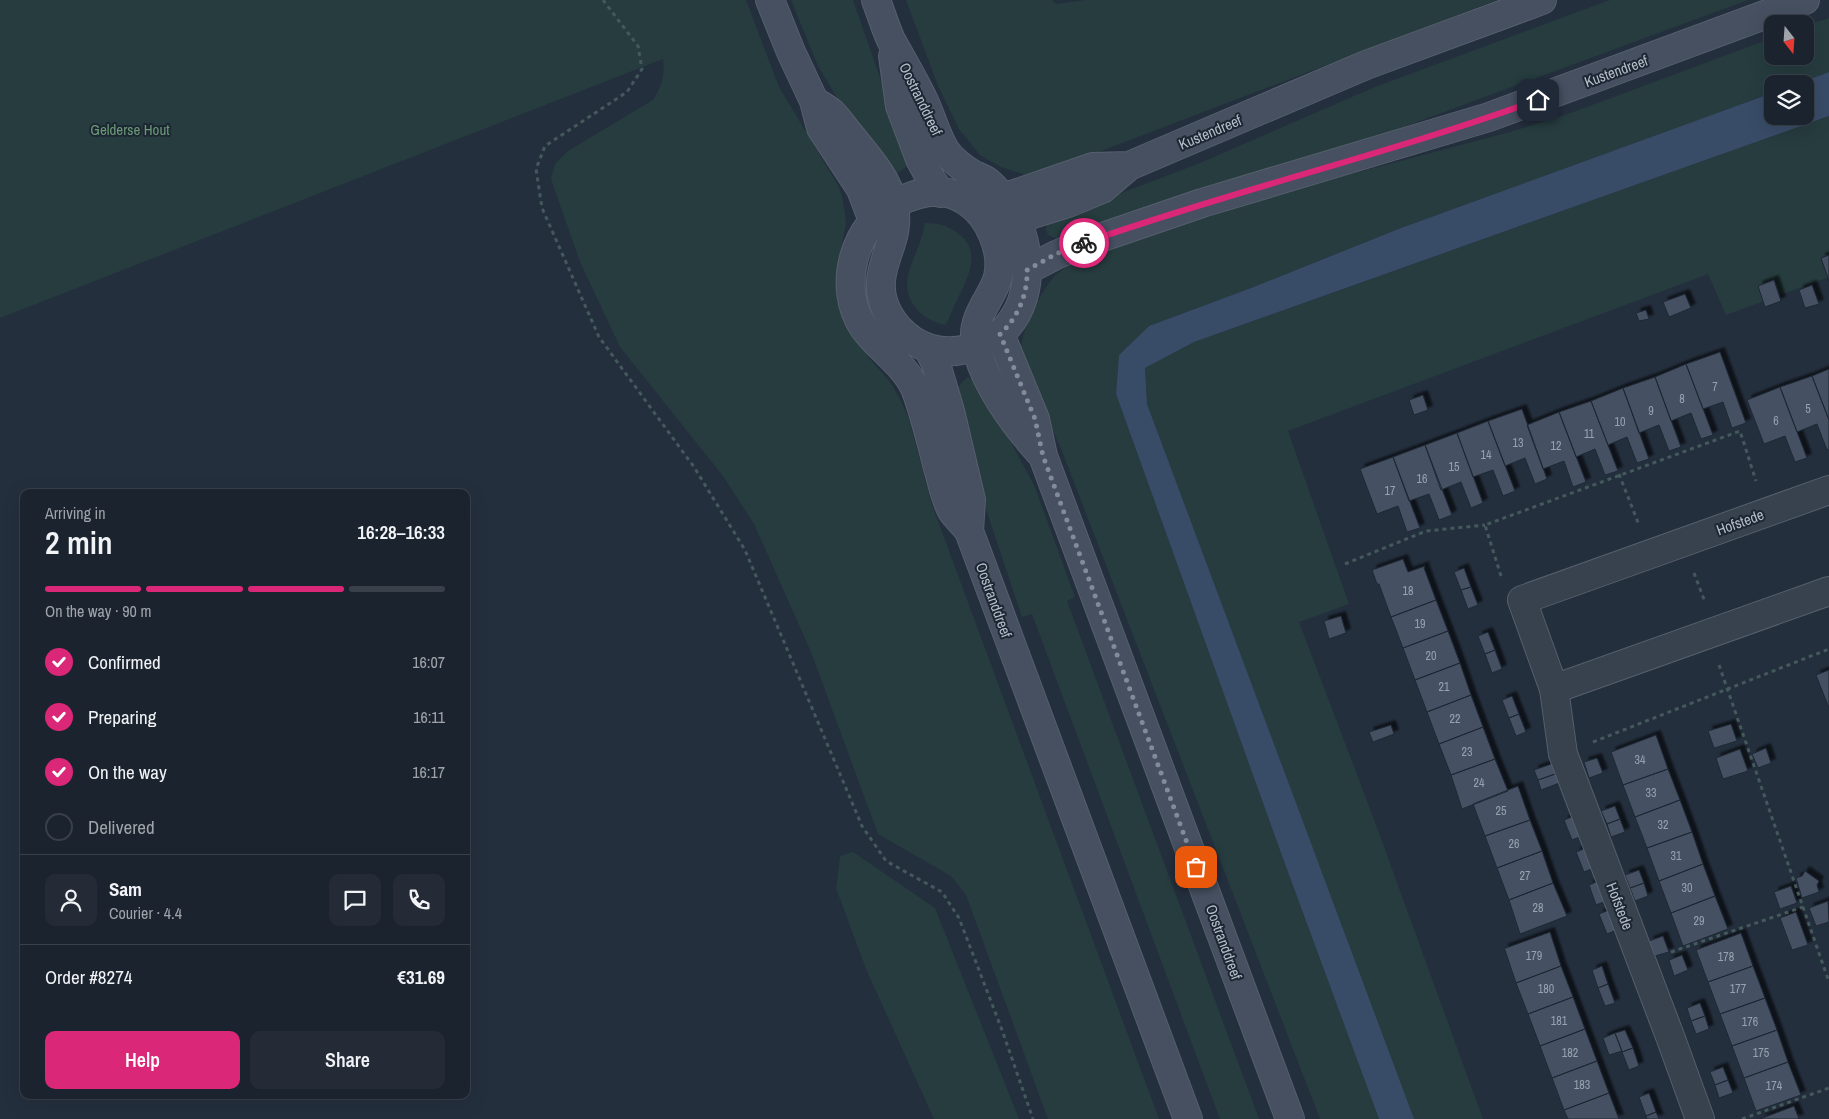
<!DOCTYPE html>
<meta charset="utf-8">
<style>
body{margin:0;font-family:"Archivo Narrow",sans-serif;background:#242b36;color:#f1f3f6;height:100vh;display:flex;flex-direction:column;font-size:19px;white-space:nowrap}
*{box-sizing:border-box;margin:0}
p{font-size:16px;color:#a0a4aa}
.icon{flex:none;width:28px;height:28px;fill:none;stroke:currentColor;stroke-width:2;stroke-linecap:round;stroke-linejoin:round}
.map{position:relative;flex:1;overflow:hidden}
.details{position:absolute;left:20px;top:489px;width:450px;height:610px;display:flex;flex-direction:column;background:#1b232e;border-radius:10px;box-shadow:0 5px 20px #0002,0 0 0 1px #39404a}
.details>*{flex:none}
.needle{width:32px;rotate:163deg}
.fabs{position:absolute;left:1764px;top:15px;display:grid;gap:10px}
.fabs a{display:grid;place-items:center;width:50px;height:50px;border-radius:10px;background:#1b232e;box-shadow:0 5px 20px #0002,0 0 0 1px #39404a;font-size:25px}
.pin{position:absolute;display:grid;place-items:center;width:42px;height:42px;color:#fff;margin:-21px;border-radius:10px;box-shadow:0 2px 8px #0006}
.courier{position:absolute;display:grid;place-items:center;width:50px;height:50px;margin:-25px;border:4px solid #db2777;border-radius:50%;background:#fff;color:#222;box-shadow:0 1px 6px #0007}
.summary em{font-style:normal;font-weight:600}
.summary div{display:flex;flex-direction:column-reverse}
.summary{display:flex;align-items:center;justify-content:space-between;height:85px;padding:0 25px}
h1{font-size:32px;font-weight:600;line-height:38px}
.bar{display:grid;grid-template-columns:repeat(4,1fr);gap:8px 5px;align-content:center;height:60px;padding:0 25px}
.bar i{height:6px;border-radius:4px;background:#39404a}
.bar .selected{background:#db2777}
.bar p{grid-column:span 4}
.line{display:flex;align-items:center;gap:12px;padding:0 25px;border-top:1px solid #39404a}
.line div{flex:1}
.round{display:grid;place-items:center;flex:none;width:52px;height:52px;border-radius:10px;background:#242b36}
ol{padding:0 25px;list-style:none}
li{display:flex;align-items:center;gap:15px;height:55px}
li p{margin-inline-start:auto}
li .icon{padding:5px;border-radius:50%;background:#db2777;color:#fff;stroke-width:4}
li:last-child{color:#a0a4aa}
li i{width:28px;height:28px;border:2px solid #39404a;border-radius:50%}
.button{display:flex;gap:10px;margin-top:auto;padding:10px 25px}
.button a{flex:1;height:58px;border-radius:10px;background:#db2777;color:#fff;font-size:20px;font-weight:600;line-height:58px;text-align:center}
.button a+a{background:#242b36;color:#f1f3f6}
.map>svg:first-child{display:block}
.green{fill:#263c3f}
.water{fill:#394c67}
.building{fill:#455162;stroke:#1f2835;filter:url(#shadow)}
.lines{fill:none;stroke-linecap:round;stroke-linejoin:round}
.pedestrian-casing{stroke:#565f6c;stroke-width:30}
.minor-casing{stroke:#565f6c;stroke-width:30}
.secondary-casing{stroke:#565f6c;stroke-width:30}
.path{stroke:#44595c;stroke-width:3;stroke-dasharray:4 4;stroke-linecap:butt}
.pedestrian{stroke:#38414e;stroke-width:28}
.minor{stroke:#38414e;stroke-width:28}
.secondary{stroke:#465061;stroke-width:28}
.done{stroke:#828b98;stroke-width:5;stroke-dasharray:0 9}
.route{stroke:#db2777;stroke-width:6}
.labels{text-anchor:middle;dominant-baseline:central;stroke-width:4;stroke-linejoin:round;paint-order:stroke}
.number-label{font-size:12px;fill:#98a1af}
.street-label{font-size:15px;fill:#b4bcc9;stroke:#1d2633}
.park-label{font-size:15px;fill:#6b9a76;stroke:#1d2633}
</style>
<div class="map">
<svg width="1829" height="1119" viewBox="0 0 1829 1119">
<defs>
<filter id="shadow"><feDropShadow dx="4.5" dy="-4.5" stdDeviation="1" flood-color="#0009"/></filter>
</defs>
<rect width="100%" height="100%" fill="#242f3e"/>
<path class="green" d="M 0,0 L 746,0 L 779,87 L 839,187 L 843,200 L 846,223 L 837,270 L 838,292 L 854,333 L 869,358 L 891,383 L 900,399 L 909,419 L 932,505 L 1159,1119 L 1048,1119 L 966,895 L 951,876 L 878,834 L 811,652 L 754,524 L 723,476 L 620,347 L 580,262 L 551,179 L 555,164 L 568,151 L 653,100 C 662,86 665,75 663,59 L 0,318 Z
M 791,0 L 853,0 L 910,164 L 895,175 L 843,108 L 818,66 Z
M 906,0 L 1052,0 L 1056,4 L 1085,0 L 1497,0 L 1062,166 L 1026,175 L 1001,167 L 980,155 L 959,129 L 938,86 Z
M 1610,0 L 1748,0 L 1387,133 L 1059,240 L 1048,235 L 1046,230 L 1048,221 L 1200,163 L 1375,87 Z
M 1829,18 L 1829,72 L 1797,84 L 1772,84 L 1772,93 L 1401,228 L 1251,288 L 1149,326 L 1119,355 L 1116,394 L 1285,864 L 1379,1119 L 1320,1119 L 1060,446 C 1048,420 1034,396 1026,369 C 1025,363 1021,356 1021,350 C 1021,331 1042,288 1056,275 C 1066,266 1079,259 1092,253 L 1234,205 L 1510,132 L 1568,114 L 1772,38 L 1772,56 L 1805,56 L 1805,26 Z
M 1829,116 L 1829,277 L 1726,315 L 1708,274 L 1288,431 L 1349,604 L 1299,622 L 1375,822 L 1483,1119 L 1413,1119 L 1147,404 L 1145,368 L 1194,342 Z
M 925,223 C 940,223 950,226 961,236 C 981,253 968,277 959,296 C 954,306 950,316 946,325 C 923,321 902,301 908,275 C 913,257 922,242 925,223 Z
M 968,377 L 979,384 L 1034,485 L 1075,597 L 1067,601 L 1259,1119 L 1220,1119 L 1032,614 L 1022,617 L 981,494 L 956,392 L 962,382 Z
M 853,852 L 935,908 L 1019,1119 L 934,1119 L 866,969 L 836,888 L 840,856 Z"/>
<path class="water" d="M 1829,72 L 1829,116 L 1194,342 L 1145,368 L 1147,404 L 1414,1119 L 1379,1119 L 1285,864 L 1116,394 L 1119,355 L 1149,326 L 1251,288 L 1401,228 L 1772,93 L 1772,116 L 1805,116 L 1805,84 L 1797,84 Z"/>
<path class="building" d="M 1829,255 L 1829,281 L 1821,258 Z
M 1774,280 L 1781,301 L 1765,307 L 1758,286 Z
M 1812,285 L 1819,304 L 1805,308 L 1799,290 Z
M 1685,294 L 1691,308 L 1669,317 L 1663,302 Z
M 1646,310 L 1649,319 L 1639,321 L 1636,313 Z
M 1720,352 L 1746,423 L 1732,428 L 1723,402 L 1703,409 L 1686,364 Z
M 1686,364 L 1713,435 L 1701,439 L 1691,413 L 1671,421 L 1655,377 Z
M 1829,369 L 1829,420 L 1812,376 Z
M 1812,376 L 1829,420 L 1829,449 L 1827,450 L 1817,424 L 1797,432 L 1780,387 Z
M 1655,377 L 1681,447 L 1669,451 L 1659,425 L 1639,433 L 1623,388 Z
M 1780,387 L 1807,458 L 1795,462 L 1785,436 L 1764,444 L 1747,400 Z
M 1623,388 L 1649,459 L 1637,463 L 1627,437 L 1608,445 L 1591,401 Z
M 1423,395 L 1428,410 L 1414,415 L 1409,400 Z
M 1591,401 L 1618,471 L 1605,475 L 1595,449 L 1576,457 L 1559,412 Z
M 1522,409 L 1547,479 L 1535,484 L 1525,458 L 1505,466 L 1488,421 Z
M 1559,412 L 1586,482 L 1573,487 L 1564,461 L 1543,469 L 1527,425 Z
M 1488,421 L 1515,491 L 1503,496 L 1493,470 L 1473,477 L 1457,433 Z
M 1457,433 L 1483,503 L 1471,508 L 1461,482 L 1441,490 L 1425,445 Z
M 1425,445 L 1452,515 L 1439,520 L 1429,494 L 1409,501 L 1393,457 Z
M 1393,457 L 1420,528 L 1407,532 L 1398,506 L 1377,514 L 1360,469 Z
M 1403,559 L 1408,572 L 1425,566 L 1424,568 L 1436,600 L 1391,617 L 1379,584 L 1377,584 L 1372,570 Z
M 1464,568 L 1471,587 L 1461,590 L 1454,572 Z
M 1471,587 L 1478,605 L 1468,609 L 1461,590 Z
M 1436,600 L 1448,631 L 1403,648 L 1391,617 Z
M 1341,616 L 1346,633 L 1329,639 L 1324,621 Z
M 1448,631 L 1460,663 L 1415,680 L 1403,648 Z
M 1488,632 L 1495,650 L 1485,654 L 1478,636 Z
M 1495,650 L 1502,669 L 1492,673 L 1485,654 Z
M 1460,663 L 1471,695 L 1427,712 L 1415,680 Z
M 1829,670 L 1829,708 L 1816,675 Z
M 1471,695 L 1483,727 L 1439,744 L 1427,712 Z
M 1512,696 L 1519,714 L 1509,718 L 1502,700 Z
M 1519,714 L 1526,732 L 1516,736 L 1509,718 Z
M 1731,724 L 1737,741 L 1714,748 L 1708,731 Z
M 1391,725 L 1394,734 L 1373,742 L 1369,732 Z
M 1483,727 L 1495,759 L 1451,775 L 1439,744 Z
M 1656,735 L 1668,769 L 1623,785 L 1611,752 Z
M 1766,748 L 1771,763 L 1758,768 L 1752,754 Z
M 1740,749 L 1748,771 L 1723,779 L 1716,758 Z
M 1597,758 L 1603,773 L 1589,778 L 1584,762 Z
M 1495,759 L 1508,791 L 1462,809 L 1451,775 Z
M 1554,763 L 1558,773 L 1538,780 L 1534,770 Z
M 1668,769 L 1680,800 L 1635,817 L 1623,785 Z
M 1558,773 L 1562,782 L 1541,790 L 1538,780 Z
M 1518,786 L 1530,820 L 1485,836 L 1473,804 Z
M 1680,800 L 1692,832 L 1647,848 L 1635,817 Z
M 1615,806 L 1620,819 L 1607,824 L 1601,811 Z
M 1574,816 L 1582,836 L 1572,840 L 1564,820 Z
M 1620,819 L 1625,832 L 1611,837 L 1607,824 Z
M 1530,820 L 1542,851 L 1497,868 L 1485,836 Z
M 1692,832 L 1703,864 L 1659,881 L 1647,848 Z
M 1586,848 L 1594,868 L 1584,872 L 1576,852 Z
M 1542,851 L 1553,883 L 1509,900 L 1497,868 Z
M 1703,864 L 1715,896 L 1671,913 L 1659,881 Z
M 1639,870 L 1644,883 L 1630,888 L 1625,875 Z
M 1805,871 L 1819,881 L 1817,885 L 1819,892 L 1802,898 L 1796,878 L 1802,876 Z
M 1599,881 L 1606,901 L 1596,905 L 1589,885 Z
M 1553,883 L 1567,916 L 1520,934 L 1509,900 Z
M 1644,883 L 1648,896 L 1635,901 L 1630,888 Z
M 1791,886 L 1797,903 L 1780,909 L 1774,892 Z
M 1715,896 L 1728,929 L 1683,946 L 1671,913 Z
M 1828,901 L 1829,922 L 1816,926 L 1809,908 Z
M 1609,910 L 1617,930 L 1607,934 L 1599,914 Z
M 1796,912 L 1808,945 L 1792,950 L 1780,918 Z
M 1550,932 L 1561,966 L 1516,983 L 1505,950 L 1503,949 Z
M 1741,933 L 1753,966 L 1708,982 L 1696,950 Z
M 1663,936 L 1669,952 L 1655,956 L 1649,941 Z
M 1682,955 L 1688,970 L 1674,976 L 1669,960 Z
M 1561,966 L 1573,997 L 1528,1014 L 1516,983 Z
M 1602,966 L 1608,984 L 1598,988 L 1592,970 Z
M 1753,966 L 1765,998 L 1720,1014 L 1708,982 Z
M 1608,984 L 1615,1003 L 1605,1006 L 1598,988 Z
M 1573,997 L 1585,1029 L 1540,1046 L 1528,1014 Z
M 1765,998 L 1777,1030 L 1732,1046 L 1720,1014 Z
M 1700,1003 L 1705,1016 L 1691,1021 L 1687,1008 Z
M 1705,1016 L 1709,1029 L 1696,1034 L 1691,1021 Z
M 1585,1029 L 1597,1061 L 1552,1078 L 1540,1046 Z
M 1625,1030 L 1633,1048 L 1622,1052 L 1615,1033 Z
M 1777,1030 L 1788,1062 L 1744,1078 L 1732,1046 Z
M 1615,1033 L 1622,1051 L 1609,1055 L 1603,1038 Z
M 1633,1048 L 1639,1066 L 1629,1070 L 1622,1052 Z
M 1597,1061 L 1609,1093 L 1564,1110 L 1552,1078 Z
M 1788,1062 L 1801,1095 L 1756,1111 L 1744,1078 Z
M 1723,1067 L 1728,1080 L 1715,1085 L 1710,1072 Z
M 1728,1080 L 1733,1093 L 1719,1098 L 1715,1085 Z
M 1609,1093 L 1619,1119 L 1568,1119 L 1564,1110 Z
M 1649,1093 L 1656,1112 L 1646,1116 L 1639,1097 Z
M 1794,1106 L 1799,1119 L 1760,1119 Z
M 1656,1112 L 1659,1119 L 1647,1119 L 1646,1116 Z"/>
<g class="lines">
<defs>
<path id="pedestrian" d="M 1554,689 L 1563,754 L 1671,1039 L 1700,1119"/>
<path id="minor" d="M 1829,490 L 1522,600 L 1554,689 L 1829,591"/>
<path id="secondary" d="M 770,0 L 791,52 L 814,101 L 821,128 L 861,189 L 873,221
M 893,56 L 900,106 L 920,159 L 932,181 L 941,193
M 814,101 C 820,105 828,109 833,114 C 839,120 844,128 850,135 C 867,156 888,179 894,206 C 900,237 883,254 881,281 C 879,305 893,327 912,340 C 929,351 947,354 967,349 C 981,345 997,339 1007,327 C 1038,291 1031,231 1001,196 C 997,191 993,186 988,182 C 984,179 979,177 974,175 C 964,169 952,160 945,150 C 936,135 931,116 924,101 C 914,80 902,60 891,40 C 885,27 881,13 876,0
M 1003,198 L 1093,167 L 1129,166
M 998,225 L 1068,203 L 1102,189 L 1129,166 L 1366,65 L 1542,0
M 1027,270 L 1056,255 L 1085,243 L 1202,203 L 1489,117 L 1805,0
M 1000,334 L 1035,419 L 1043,456 L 1290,1119
M 928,348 L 936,364 L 950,411 L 971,500 L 969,531
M 1043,456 C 1017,428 978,377 975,337 C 974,314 992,298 998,277 C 1004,250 989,216 966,201 C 945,186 920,191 898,202 C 854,223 836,287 864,328 C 879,349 904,364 915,388 C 925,414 931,441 938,468 C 942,481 945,499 952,511 C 957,518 964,524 969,531 L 1188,1119"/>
</defs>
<use href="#pedestrian" class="pedestrian-casing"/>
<use href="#minor" class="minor-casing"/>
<use href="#secondary" class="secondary-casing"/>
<path class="path" d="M 603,0 L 638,46 L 642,69 L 627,92 L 545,146 L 536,169 L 542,208 L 599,337 L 694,467 L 745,550 L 862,826 L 886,861 L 942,892 L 959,918 L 1002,1030 L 1033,1119
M 1619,474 L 1639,525
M 1345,564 L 1426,531 L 1485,525
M 1694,573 L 1705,602
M 1501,576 L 1485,525 L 1740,431 L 1756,481
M 1719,665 L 1829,982
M 1593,742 L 1829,649
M 1671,952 L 1803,907
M 1742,1119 L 1829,1088"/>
<use href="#pedestrian" class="pedestrian"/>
<use href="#minor" class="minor"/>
<use href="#secondary" class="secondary"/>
</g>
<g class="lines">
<path class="done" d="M 1084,243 L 1056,254 L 1027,270 C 1028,293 1018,318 1000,334 L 1035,419 L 1043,456 L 1196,867"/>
<path class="route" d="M 1084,243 C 1234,190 1389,154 1538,100"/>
</g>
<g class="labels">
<g class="number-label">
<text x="1715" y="387">7</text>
<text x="1682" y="399">8</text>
<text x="1808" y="409">5</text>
<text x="1651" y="411">9</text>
<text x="1776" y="421">6</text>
<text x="1620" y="422">10</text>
<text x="1589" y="434">11</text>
<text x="1518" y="443">13</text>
<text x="1556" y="446">12</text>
<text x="1486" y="455">14</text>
<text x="1454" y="467">15</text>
<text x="1422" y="479">16</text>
<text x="1390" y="491">17</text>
<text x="1408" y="591">18</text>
<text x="1420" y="624">19</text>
<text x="1431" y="656">20</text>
<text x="1444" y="687">21</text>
<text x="1455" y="719">22</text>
<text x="1467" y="752">23</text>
<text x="1640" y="760">34</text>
<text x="1479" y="783">24</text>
<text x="1651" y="793">33</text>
<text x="1501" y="811">25</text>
<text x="1663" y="825">32</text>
<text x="1514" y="844">26</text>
<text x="1676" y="856">31</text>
<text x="1525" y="876">27</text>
<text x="1687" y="888">30</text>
<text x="1538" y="908">28</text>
<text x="1699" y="921">29</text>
<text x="1534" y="956">179</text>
<text x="1726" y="957">178</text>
<text x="1546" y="989">180</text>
<text x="1738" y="989">177</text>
<text x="1559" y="1021">181</text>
<text x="1750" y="1022">176</text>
<text x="1570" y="1053">182</text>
<text x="1761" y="1053">175</text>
<text x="1582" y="1085">183</text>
<text x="1774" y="1086">174</text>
</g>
<g class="street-label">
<text transform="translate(1616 71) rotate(-20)">Kustendreef</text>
<text transform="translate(921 99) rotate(64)">Oostranddreef</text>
<text transform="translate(1210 132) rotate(-23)">Kustendreef</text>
<text transform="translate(1740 522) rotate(-20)">Hofstede</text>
<text transform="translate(994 600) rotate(70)">Oostranddreef</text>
<text transform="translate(1620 906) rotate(69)">Hofstede</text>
<text transform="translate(1224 942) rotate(70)">Oostranddreef</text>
</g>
<g class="park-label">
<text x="130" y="129">Gelderse Hout</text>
</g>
</g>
</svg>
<div class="fabs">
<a><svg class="needle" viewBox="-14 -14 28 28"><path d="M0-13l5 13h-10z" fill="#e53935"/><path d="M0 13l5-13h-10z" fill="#a0a4aa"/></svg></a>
<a><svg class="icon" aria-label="layers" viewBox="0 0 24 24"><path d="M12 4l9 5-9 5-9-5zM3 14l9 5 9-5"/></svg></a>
</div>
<div class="pin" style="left:1196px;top:867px;background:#ea580c"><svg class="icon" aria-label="bag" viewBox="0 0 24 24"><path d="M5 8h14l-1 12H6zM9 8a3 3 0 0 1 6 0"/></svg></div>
<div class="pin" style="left:1538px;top:100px;background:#1f2937"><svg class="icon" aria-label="home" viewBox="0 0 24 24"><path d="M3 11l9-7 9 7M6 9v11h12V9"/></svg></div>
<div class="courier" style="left:1084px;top:243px"><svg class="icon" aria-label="bike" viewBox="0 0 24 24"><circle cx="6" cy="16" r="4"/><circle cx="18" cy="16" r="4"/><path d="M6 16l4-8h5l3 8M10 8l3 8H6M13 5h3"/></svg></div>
<section class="details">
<div class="summary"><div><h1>2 min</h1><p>Arriving in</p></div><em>16:28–16:33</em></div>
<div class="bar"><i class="selected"></i><i class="selected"></i><i class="selected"></i><i></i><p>On the way · 90 m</p></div>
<ol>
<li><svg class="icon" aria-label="check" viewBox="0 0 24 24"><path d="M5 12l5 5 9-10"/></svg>Confirmed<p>16:07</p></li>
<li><svg class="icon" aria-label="check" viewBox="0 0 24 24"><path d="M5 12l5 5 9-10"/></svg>Preparing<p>16:11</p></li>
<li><svg class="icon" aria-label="check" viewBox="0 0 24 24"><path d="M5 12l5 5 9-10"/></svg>On the way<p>16:17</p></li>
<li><i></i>Delivered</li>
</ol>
<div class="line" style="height:90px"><a class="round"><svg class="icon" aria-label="person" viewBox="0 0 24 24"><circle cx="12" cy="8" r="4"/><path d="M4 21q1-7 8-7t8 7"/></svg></a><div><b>Sam</b><p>Courier · 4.4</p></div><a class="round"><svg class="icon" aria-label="chat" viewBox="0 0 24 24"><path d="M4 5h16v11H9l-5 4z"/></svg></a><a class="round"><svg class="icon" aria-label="phone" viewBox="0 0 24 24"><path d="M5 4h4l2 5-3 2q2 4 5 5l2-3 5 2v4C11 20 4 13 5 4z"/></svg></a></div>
<div class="line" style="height:65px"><div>Order #8274</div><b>€31.69</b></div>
<div class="button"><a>Help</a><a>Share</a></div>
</section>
</div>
